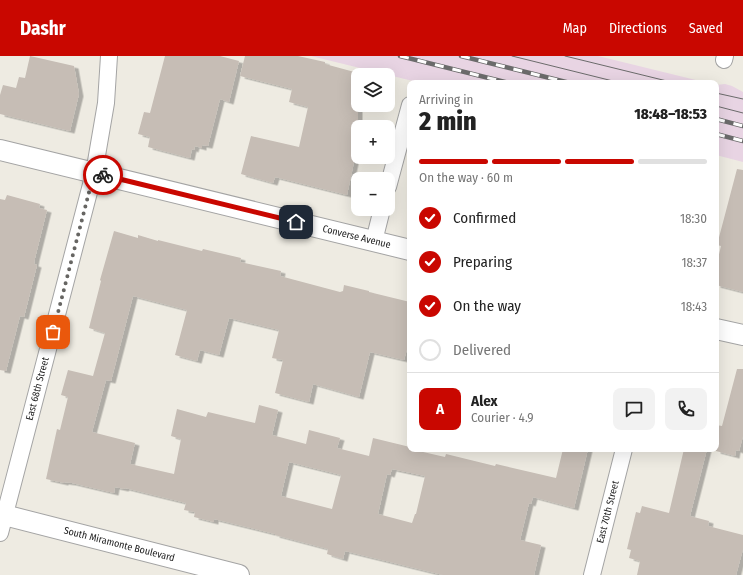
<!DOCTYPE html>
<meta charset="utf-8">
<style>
body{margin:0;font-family:"Fira Sans Condensed",sans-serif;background:#f2f2f2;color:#222;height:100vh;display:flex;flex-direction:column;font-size:15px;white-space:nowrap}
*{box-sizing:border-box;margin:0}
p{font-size:13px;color:#767676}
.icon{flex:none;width:22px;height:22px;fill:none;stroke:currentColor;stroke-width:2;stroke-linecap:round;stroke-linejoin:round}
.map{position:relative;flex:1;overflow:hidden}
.drawer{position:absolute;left:407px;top:24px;width:312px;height:372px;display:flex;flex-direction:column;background:#fff;border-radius:8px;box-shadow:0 4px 16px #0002}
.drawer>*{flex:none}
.buttons{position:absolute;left:351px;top:12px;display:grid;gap:8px}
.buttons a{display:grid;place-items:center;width:44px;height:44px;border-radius:8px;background:#fff;box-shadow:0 4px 16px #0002;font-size:20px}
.pin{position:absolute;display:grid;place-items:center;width:34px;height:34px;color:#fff;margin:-17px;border-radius:8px;box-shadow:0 2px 6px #0006}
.courier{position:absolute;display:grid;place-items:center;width:40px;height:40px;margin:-20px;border:3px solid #c90700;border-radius:50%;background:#fff;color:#222;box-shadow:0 1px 5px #0007}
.overview em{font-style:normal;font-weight:800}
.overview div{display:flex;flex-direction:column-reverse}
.overview{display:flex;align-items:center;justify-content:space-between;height:68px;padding:0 12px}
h1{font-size:26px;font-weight:800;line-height:30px}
.bar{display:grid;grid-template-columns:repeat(4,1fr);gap:6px 4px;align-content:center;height:48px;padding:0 12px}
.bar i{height:5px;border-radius:3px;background:#e0e0e0}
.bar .active{background:#c90700}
.bar p{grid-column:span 4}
.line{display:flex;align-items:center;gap:10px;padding:0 12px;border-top:1px solid #e0e0e0}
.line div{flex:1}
.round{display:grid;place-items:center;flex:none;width:42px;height:42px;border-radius:8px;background:#f2f2f2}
ol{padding:0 12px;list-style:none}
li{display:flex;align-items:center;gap:12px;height:44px}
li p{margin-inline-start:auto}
li .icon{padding:4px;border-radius:50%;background:#c90700;color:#fff;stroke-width:4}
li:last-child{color:#767676}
li i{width:22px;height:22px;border:2px solid #e0e0e0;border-radius:50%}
header{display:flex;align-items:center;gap:24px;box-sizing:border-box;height:56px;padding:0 20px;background:#c90700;color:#fff}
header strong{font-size:19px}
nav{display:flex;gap:22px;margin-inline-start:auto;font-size:14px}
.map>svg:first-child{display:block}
.industrial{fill:#e8d4e3}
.building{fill:#c6bdb5;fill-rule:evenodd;filter:url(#shadow)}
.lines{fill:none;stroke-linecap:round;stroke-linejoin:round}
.minor-casing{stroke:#a4a4a4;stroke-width:18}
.tertiary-casing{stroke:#a4a4a4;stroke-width:22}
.minor{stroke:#fff;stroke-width:16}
.tertiary{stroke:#fff;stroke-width:20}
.tram{stroke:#6b6b6b;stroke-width:1}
.rail-casing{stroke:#6b6b6b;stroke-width:4.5}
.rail{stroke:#fff;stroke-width:3;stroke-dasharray:9;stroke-linecap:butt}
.done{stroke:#666562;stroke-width:4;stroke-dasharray:0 7.2}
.route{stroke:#c90700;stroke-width:5}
.labels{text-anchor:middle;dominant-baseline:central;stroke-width:3.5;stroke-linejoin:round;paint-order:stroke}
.street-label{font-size:10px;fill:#1d1d1d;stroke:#fff}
</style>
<header>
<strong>Dashr</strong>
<nav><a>Map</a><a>Directions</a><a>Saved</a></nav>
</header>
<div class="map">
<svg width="743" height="519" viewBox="0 0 743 519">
<defs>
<filter id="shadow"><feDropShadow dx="4.5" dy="2.5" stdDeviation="0" flood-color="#0004"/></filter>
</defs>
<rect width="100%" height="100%" fill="#eeebe2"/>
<path class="industrial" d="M 311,0 L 598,0 L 708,27 L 421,27 Z
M 725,28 L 732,30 L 743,36 L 743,106 L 716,99 L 716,29 Z"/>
<path class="building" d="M 30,0 L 74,10 L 79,38 L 70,75 L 0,58 L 0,39 L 3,29 L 16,32 L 19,21 L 25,22 Z
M 165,0 L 220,0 L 239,5 L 229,46 L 220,43 L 208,90 L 202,89 L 202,92 L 195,90 L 194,94 L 192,93 L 190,102 L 148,91 L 150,81 L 138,78 L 144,56 L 150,57 Z
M 245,0 L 298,0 L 325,6 L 325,8 L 358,17 L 358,70 L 354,86 L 358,87 L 347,139 L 275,121 L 273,127 L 241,118 L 251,80 L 299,91 L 308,51 L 289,46 L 292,33 L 240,20 Z
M 737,113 L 743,114 L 743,236 L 716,229 L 716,211 L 721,190 L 717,189 Z
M 7,139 L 40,148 L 39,152 L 47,154 L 35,202 L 34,208 L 37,209 L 24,261 L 20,260 L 6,315 L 0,314 L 0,143 L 5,144 Z
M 114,175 L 138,182 L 138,179 L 158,185 L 158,184 L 202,195 L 203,193 L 241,202 L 240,206 L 281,215 L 280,220 L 340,236 L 343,235 L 344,229 L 369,235 L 369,236 L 410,246 L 410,282 L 404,304 L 370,296 L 359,341 L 313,328 L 309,346 L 275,337 L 283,304 L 272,302 L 279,274 L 229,262 L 219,299 L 200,294 L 197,305 L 175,299 L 187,254 L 133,240 L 111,325 L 106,324 L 92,376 L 135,387 L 130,408 L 174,418 L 181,383 L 171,380 L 177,353 L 206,361 L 208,356 L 255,367 L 259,349 L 278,354 L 272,379 L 306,388 L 309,374 L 340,382 L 337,392 L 369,400 L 373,382 L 410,391 L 410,393 L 445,401 L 446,398 L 495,410 L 496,408 L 556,422 L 563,393 L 588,393 L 574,452 L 533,441 L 531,448 L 529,447 L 520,484 L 541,489 L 534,519 L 443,519 L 345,495 L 343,503 L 327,498 L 328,493 L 275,479 L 275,478 L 214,463 L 214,466 L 194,461 L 195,456 L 184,454 L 186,447 L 125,432 L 124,433 L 115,431 L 114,437 L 72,427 L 64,426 L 64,427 L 46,423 L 57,373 L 60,374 L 68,341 L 61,339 L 68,314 L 93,320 L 105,277 L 89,272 L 101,225 L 100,224 ZM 289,406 L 341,419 L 332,453 L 281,440 ZM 392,413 L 425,420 L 416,458 L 415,458 L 412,467 L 378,458 L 387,418 L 390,419 Z
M 737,313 L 743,313 L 743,380 L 739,395 L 736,394 L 735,400 L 716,395 L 716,369 L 722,370 Z
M 684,393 L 707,393 L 690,460 L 709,465 L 708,470 L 743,479 L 743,493 L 736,519 L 637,519 L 640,505 L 629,502 L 631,494 L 627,493 L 636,456 L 640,457 L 642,450 L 669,457 Z"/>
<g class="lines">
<defs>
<g id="minor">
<path d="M 724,4 L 725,0"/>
<path d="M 388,131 L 410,49"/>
<path d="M 374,185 L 382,153"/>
<path id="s1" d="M 0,477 L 94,117 L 106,47 L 109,0"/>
<path id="s2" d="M 592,519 L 624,393"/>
</g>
<g id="tertiary">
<path id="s3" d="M 0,94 L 410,194"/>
<path d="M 716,273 L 743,279"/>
<path id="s4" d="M 0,458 L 239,519"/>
</g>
</defs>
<use href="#minor" class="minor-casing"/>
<use href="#tertiary" class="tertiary-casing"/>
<use href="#minor" class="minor"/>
<use href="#tertiary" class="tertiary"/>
<path class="tram" d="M 512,0 L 621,27
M 565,0 L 675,27
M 716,37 L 743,43
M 716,50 L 743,57"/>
<defs>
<path id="rail" d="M 400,0 L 509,27
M 461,0 L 570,27
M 716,63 L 743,70
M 716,78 L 743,85"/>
</defs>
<use href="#rail" class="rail-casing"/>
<use href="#rail" class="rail"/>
</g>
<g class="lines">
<path class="done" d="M 53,276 L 94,117 L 103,119"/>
<path class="route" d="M 103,119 L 296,166"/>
</g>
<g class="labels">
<g class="street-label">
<text stroke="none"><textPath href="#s3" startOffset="367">Converse Avenue</textPath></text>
<text stroke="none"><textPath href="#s1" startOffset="149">East 68th Street</textPath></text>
<text stroke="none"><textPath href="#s2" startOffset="65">East 70th Street</textPath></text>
<text stroke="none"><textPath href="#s4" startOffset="123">South Miramonte Boulevard</textPath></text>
</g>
</g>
</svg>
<div class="buttons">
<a><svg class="icon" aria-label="layers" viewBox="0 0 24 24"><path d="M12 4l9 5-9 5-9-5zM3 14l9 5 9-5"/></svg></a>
<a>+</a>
<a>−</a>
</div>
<div class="pin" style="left:53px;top:276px;background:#ea580c"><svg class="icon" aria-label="bag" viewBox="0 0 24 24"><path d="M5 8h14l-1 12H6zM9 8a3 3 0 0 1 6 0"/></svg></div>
<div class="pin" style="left:296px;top:166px;background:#1f2937"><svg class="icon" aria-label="home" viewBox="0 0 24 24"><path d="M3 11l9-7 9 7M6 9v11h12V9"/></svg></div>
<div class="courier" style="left:103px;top:119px"><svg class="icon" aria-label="bike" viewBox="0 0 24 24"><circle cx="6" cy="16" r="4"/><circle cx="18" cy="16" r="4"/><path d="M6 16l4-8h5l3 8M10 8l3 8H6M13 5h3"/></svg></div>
<section class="drawer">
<div class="overview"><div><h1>2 min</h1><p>Arriving in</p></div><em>18:48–18:53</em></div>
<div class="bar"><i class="active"></i><i class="active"></i><i class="active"></i><i></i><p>On the way · 60 m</p></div>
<ol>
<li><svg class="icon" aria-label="check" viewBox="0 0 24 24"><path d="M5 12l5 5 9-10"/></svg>Confirmed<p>18:30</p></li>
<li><svg class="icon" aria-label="check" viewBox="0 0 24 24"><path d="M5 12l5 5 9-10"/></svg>Preparing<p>18:37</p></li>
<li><svg class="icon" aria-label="check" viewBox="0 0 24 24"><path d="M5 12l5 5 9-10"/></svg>On the way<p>18:43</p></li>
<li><i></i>Delivered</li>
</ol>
<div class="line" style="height:72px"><b class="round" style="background:#c90700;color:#fff">A</b><div><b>Alex</b><p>Courier · 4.9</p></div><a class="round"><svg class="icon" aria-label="chat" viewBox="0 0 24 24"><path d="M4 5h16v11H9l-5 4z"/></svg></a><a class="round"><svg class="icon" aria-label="phone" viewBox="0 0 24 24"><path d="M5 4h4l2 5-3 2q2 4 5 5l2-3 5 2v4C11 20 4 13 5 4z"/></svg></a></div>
</section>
</div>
